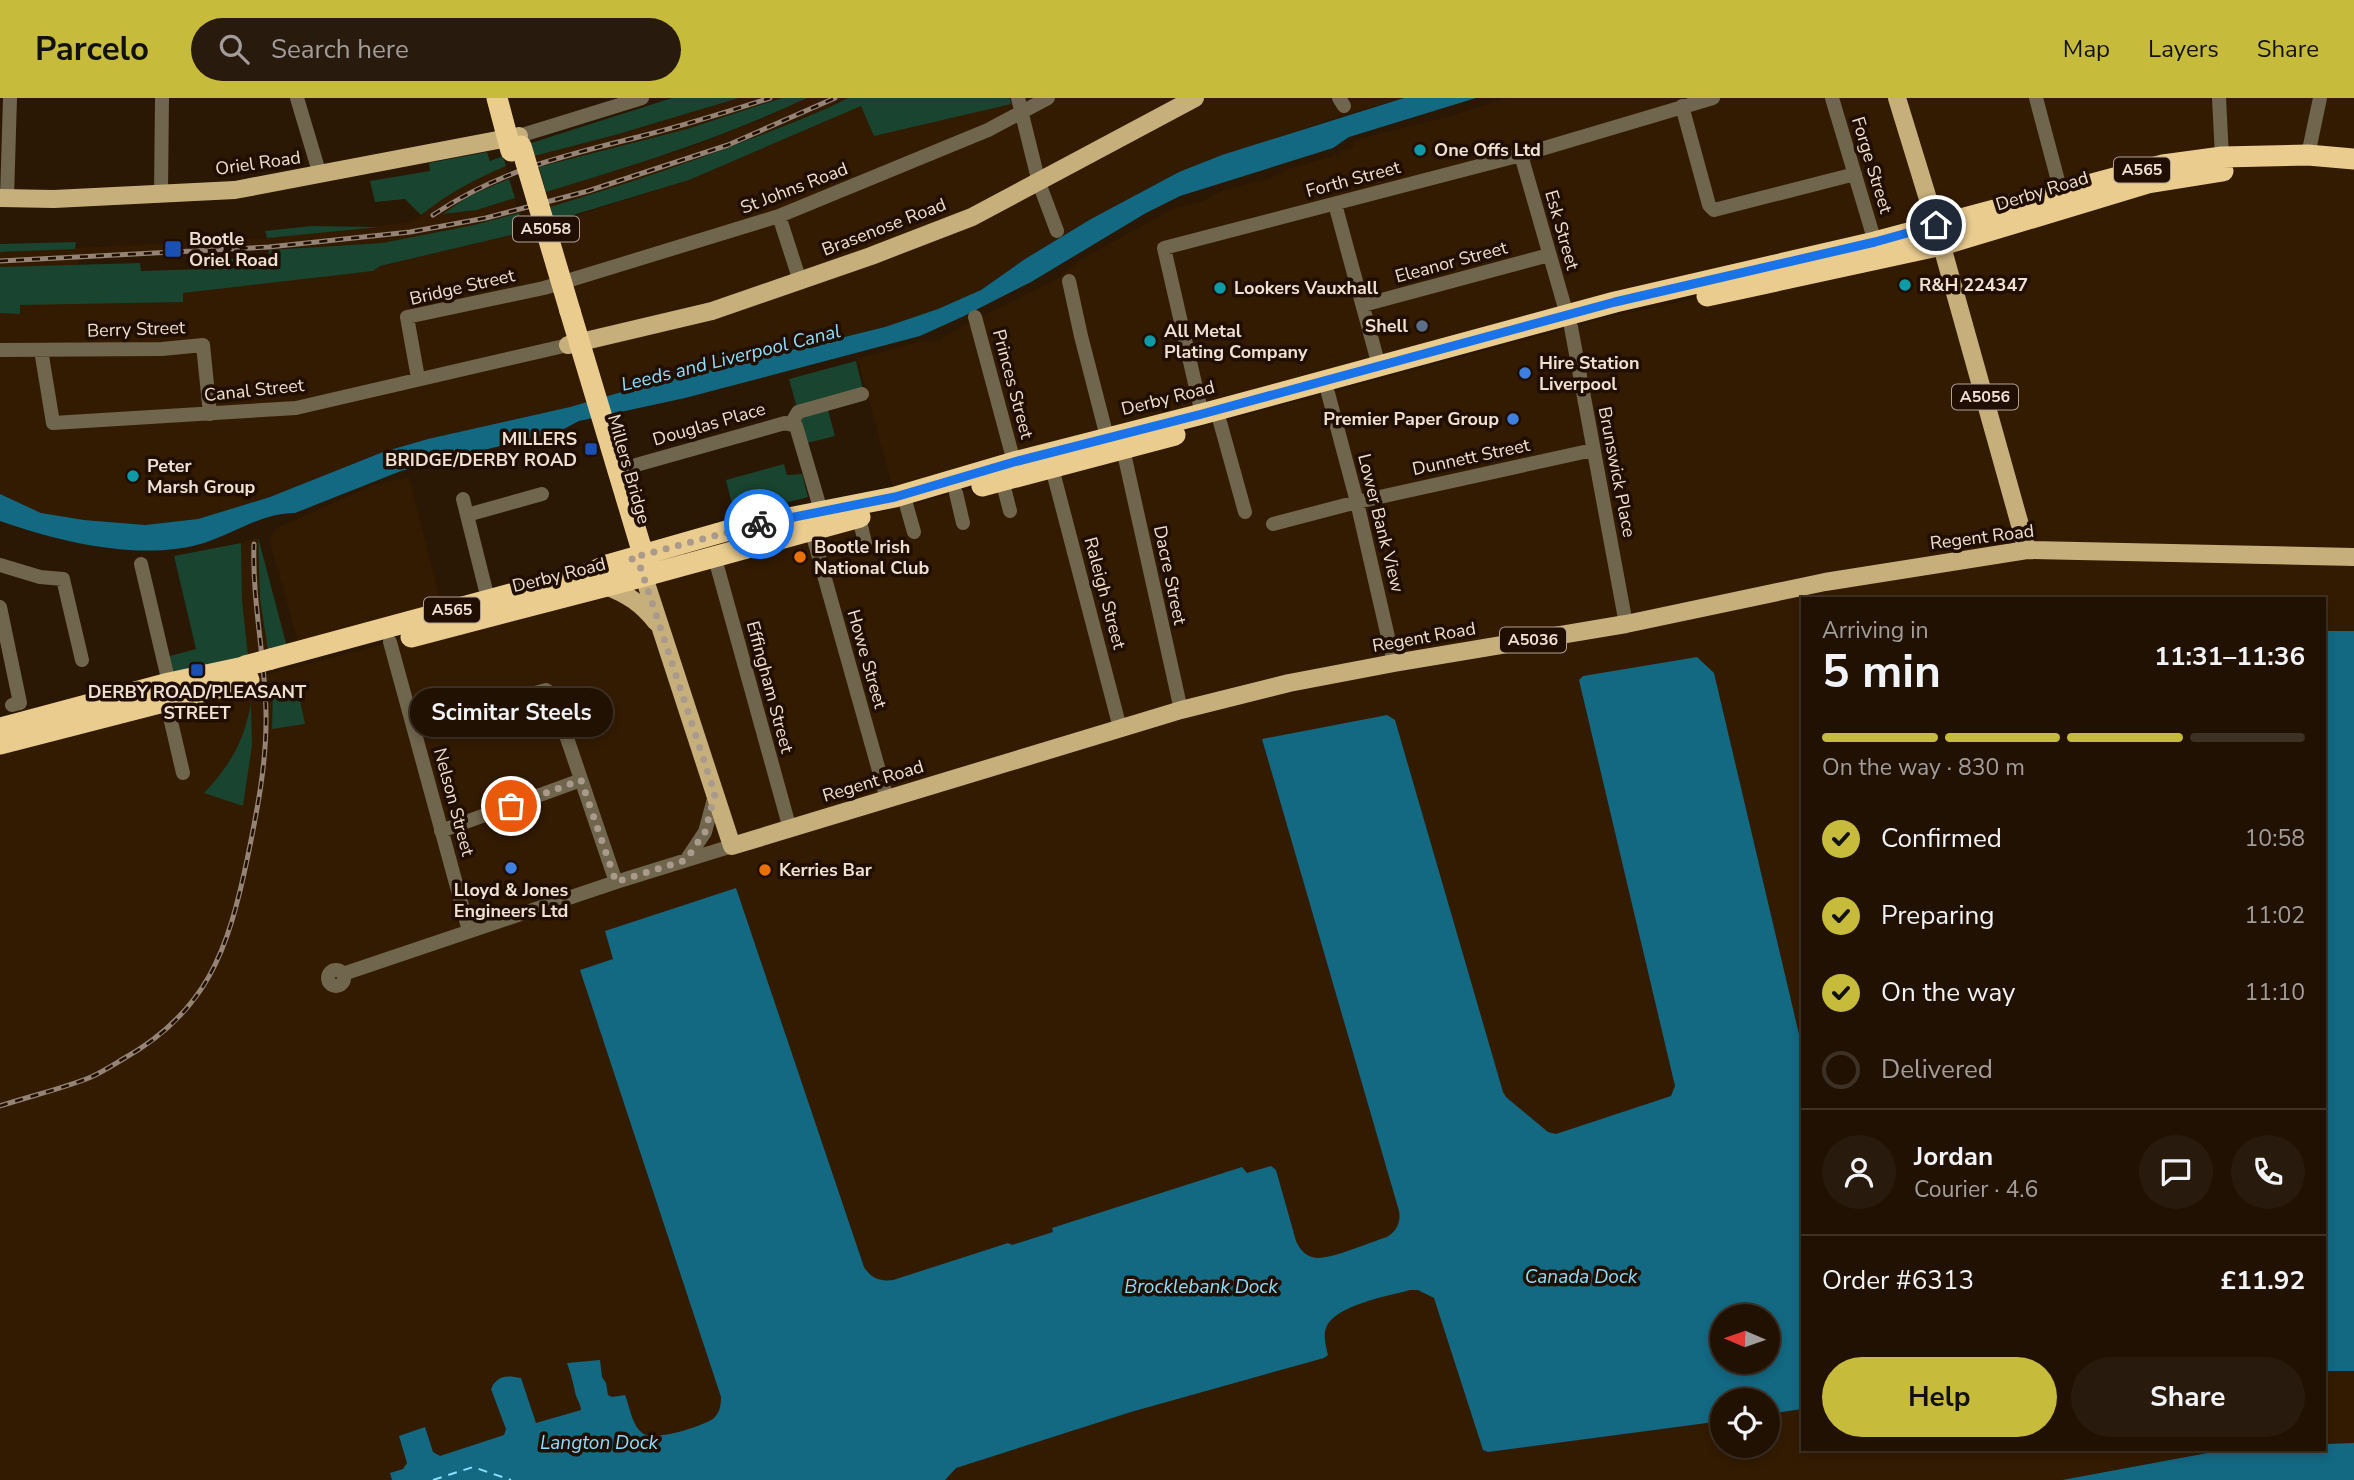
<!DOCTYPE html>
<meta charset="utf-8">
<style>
body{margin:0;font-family:"Nunito Sans",sans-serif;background:#281a0d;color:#f1f3f6;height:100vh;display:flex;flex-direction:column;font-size:26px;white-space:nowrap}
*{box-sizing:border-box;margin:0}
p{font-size:23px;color:#a29d9a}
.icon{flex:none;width:38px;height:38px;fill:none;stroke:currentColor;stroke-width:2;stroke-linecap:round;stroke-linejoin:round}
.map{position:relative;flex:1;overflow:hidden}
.side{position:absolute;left:1801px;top:499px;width:525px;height:854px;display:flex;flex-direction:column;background:#201103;border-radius:0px;box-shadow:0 4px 10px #0003,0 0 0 2px #3d3125}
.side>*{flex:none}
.needle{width:46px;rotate:272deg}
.tools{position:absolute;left:1710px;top:1206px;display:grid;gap:14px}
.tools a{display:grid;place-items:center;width:70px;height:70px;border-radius:50%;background:#201103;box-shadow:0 4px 10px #0003,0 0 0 2px #3d3125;font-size:35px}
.pin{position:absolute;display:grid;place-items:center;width:60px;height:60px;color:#fff;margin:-30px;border:4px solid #fff;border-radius:50%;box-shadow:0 2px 7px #0007}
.courier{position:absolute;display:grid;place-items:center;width:70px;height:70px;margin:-35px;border:5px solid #1a73e8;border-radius:50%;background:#fff;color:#222;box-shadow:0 2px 9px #0007}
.bubble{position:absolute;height:49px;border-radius:24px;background:#201103;box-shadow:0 4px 10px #0003,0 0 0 2px #3d3125;font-size:23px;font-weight:700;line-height:49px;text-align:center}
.headline em{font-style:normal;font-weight:700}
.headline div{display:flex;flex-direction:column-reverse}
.headline{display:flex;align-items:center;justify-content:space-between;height:119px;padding:0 21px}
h1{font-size:46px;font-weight:700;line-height:52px}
.bar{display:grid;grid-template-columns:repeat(4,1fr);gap:10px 7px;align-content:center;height:84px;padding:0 21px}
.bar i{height:9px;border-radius:5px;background:#3d3125}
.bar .on{background:#c7bb3b}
.bar p{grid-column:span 4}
.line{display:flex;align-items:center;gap:18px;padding:0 21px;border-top:2px solid #3d3125}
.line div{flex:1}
.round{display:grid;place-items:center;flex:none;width:74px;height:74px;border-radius:37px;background:#281a0d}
ol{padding:0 21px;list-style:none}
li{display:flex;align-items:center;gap:21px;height:77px}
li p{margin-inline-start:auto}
li .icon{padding:7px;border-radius:50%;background:#c7bb3b;color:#111;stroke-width:4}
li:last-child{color:#a29d9a}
li i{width:38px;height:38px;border:4px solid #3d3125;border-radius:50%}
.button{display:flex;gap:14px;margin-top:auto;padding:14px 21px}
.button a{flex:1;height:80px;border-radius:42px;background:#c7bb3b;color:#111;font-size:28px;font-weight:700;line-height:80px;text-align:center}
.button a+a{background:#281a0d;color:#f1f3f6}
header{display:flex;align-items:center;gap:42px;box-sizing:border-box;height:98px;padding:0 35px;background:#c7bb3b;color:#111}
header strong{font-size:33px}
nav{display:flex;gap:38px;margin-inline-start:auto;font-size:24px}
.search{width:490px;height:63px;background:#281a0d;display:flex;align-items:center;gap:18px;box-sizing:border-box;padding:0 24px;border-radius:38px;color:#a29d9a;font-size:26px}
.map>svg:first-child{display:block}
.built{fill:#331b02;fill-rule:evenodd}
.green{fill:#19442f}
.water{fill:#136882;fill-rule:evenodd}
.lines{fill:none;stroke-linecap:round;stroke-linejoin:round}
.ferry{stroke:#8cdfff;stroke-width:2;stroke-dasharray:9 7;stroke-linecap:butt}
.minor{stroke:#70654d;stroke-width:14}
.major{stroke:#c7af7c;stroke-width:18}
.highway{stroke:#eacc8f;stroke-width:21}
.rail-casing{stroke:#958475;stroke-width:5}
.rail{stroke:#200e00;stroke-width:2.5;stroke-dasharray:8;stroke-linecap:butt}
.highway-bridge{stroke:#eacc8f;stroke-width:21}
.done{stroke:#a99a8b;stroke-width:7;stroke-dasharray:0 12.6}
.route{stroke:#1a73e8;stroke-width:9}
.culture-dot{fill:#0f9aa8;stroke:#200e00;stroke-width:2.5}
.transit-dot{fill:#1a4fb4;stroke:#200e00;stroke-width:2.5}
.service-dot{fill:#5c6f8a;stroke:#200e00;stroke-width:2.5}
.shop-dot{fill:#3f7fe0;stroke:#200e00;stroke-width:2.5}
.food-dot{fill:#e8710a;stroke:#200e00;stroke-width:2.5}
.labels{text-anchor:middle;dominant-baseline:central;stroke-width:7;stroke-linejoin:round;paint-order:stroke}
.shield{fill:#200e00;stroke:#b0a194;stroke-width:2}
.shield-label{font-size:16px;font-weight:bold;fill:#eee0d4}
.poi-label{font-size:18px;font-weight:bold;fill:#eee0d4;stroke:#200e00;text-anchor:start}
.street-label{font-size:18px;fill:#eee0d4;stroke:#200e00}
.water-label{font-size:19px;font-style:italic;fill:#8cdfff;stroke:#200e00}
</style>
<header>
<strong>Parcelo</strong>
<div class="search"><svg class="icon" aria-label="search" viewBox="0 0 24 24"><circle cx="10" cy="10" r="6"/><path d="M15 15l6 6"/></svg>Search here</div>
<nav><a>Map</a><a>Layers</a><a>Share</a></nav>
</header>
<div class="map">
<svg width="2354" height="1382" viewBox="0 0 2354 1382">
<rect width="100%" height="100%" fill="#2a1704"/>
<path class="built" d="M 739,0 L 782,0 L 687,31 L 539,69 L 534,58 L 615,37 Z
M 807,0 L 848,0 L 826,11 L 724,51 L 626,87 L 550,109 L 546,94 L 690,49 L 763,21 Z
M 1010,0 L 1404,0 L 1347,16 L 1179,74 L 1091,121 L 1025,161 L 981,192 L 938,211 L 885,229 L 632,291 L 570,309 L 428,341 L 383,354 L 270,399 L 198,421 L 145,427 L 84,422 L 41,415 L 0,396 L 0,215 L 19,216 L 20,207 L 373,173 L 380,168 L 524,134 L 689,82 L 861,8 L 1011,6 Z
M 1506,0 L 2354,0 L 2354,1345 L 2324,1346 L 2324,500 L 1802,500 L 1802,1351 L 2229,1351 L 2062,1382 L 0,1382 L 0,646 L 626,483 L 811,431 L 956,395 L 1617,217 L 1880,161 L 1936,127 L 895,399 L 858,261 L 917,244 L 942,243 L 942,240 L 970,224 L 1057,181 L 1080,162 L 1174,110 L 1201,104 L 1224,92 L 1268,81 L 1288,71 L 1340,56 L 1340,53 L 1353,49 L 1354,42 L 1448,19 ZM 1722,1218 L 1768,1218 L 1768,1264 L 1722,1264 ZM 1722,1302 L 1768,1302 L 1768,1348 L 1722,1348 Z
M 506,68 L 509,81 L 469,98 L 445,116 L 477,112 L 515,100 L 519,115 L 474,127 L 382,145 L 78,162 L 78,168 L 0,169 L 0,154 L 267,140 L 412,124 L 439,102 L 478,80 Z
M 409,379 L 441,505 L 298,544 L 269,441 L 276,430 L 371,388 Z
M 258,439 L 260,501 L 268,552 L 248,557 L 242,502 L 241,445 Z"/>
<path class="green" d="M 672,0 L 739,0 L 615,37 L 534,58 L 531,45 Z
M 782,0 L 807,0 C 723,40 635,67 546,94 L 539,69 L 687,31 Z
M 848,0 L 1010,0 L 1011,6 L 874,38 L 861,8 L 689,82 L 553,123 L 550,109 C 620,88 690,65 758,38 C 789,26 819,15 848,0 Z
M 487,54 L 490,63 L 503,58 L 506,68 C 475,81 447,96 421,117 L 405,101 L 375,104 L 370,83 L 430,73 L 429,65 Z
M 509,81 L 515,100 L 477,112 L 443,116 L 469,98 Z
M 519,115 L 524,134 L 380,168 L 373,173 L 183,195 L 183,204 L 20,207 L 20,216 L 0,215 L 0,169 L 140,165 L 141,173 L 204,171 L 205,162 L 268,159 L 269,152 L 382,145 L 474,127 Z
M 311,128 L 379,129 L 267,140 L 265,133 Z
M 76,144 L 75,151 L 0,154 L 0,146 Z
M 856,263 L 863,292 L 797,310 L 789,281 Z
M 827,308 L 835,338 L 807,345 L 799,315 Z
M 784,366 L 787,377 L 802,376 L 808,399 L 735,418 L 726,382 Z
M 258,439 L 287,549 L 268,552 L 260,501 Z
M 241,445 L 242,502 L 248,557 L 171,579 L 166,559 L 196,551 L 174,458 Z
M 296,583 L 305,626 L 272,631 L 273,590 Z
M 251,606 L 252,647 L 243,708 L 204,695 C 231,666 243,645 251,606 Z"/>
<path class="water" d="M 1404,0 L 1476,0 L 1349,39 L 1333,50 L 1180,98 L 1146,115 L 1031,184 L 962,219 L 920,238 L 685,300 L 579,323 L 560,333 L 401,373 L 295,415 C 262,415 235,435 204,445 C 143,464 59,444 0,423 L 0,396 L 41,415 L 84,422 L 145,427 L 198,421 L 270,399 L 383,354 L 428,341 L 570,309 L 632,291 L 885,229 L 938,211 L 981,192 L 1025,161 L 1091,121 L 1179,74 L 1222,57 Z
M 2324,533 L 2354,533 L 2354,1273 L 2324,1273 Z
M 1697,559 L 1714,575 L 1802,949 L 1802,1311 L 1768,1316 L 1768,1302 L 1722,1302 L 1722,1323 L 1488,1354 L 1483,1352 L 1434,1200 L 1418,1192 L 1410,1192 C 1389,1198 1334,1207 1326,1230 C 1323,1238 1326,1249 1328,1257 L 1324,1260 L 1131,1314 L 956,1370 L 945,1382 L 392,1382 L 390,1375 L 403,1371 L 407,1365 L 399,1338 L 425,1329 L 433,1354 L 440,1358 L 504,1337 L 506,1331 L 491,1291 C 497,1277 507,1277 521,1280 L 536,1325 L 581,1312 C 580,1303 577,1303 575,1294 C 573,1284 571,1276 567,1265 L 600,1262 L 602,1279 L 606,1285 L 608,1297 L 612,1299 L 625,1297 C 630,1309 632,1329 644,1336 C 656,1343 704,1328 714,1320 C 720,1314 721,1307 721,1299 L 580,872 L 613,861 L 605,833 L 736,790 L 864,1169 C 871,1180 880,1184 893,1182 L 1008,1145 L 1012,1147 L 1053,1134 L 1052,1130 L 1242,1069 L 1247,1075 L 1271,1068 L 1276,1072 L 1296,1143 C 1300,1152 1306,1159 1317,1160 C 1331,1161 1371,1144 1387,1139 C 1397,1133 1401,1124 1399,1113 L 1262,641 L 1387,617 L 1395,622 L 1503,994 L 1506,999 L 1548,1034 L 1556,1036 L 1671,998 L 1675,988 L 1579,582 L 1583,578 ZM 1722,1218 L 1768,1218 L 1768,1264 L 1722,1264 Z
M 2354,1345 L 2354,1382 L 2062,1382 L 2229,1351 L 2324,1351 L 2324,1346 Z"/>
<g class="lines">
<path class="ferry" d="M 433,1382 L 473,1369 L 511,1382"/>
<path class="minor" d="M 297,0 L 320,77
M 1018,0 L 1039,85 L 1057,133
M 1339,0 L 1344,8
M 1832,0 L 1875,144
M 2036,0 L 2061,94
M 2219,0 L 2222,59
M 1682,8 L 1709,107 L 1714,112 L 1855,76
M 519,38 L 642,0
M 1521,57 L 1567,217
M 2308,57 L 2320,0
M 161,95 L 162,0
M 7,100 L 10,0
M 1335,106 L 1379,268
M 779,118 L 800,183
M 1069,183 L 1081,238 L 1107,339
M 1363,207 L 1549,157
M 975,219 L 1014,364
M 1571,229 L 1626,526
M 0,252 L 162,251 L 203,247 L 210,316
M 41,252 L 53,325 L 296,310 L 568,247
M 418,280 L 407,219 L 544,190 L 779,118 L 988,32 L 1048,0
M 1328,295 L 1357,404 L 1394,565
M 1202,316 L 1164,150 L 1521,57 L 1713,0
M 1220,324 L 1245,414
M 791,326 L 798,314 L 862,296
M 1123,351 L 1181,612
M 636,367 L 785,325 L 796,328 L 821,413
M 1052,370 L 1120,630
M 1002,382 L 1010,413
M 956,395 L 963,425
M 463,401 L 488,501
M 906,406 L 914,434
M 467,417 L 542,396
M 859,419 L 865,445
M 1273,426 L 1357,404 L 1593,352
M 811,431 L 887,701
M 714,457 L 790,731
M 141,466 L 169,585
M 0,467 L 40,479 L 63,481 L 82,562
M 0,509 L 20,605 L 12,607
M 390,544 L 469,833
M 166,602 L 183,675
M 414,632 L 490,607 L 546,592 L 552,596 L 616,784
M 441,733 L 581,682
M 687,761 L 705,734 L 715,697
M328 880a8 8 0 1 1 16 0a8 8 0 1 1-16 0Z
M 343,876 L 616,784 L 732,748"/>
<path class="major" d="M 1897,0 L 1936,127 L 2027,452
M 0,100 L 54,101 L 235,92 L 519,38
M 568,247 L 712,213 L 871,158 L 972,119 L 1195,0
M 644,479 L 732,748 L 1181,612 L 1289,585 L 1394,565 L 1626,526 L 1825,484 L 2027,452 L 2354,459
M 606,488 C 627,496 642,506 656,524"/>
<path class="highway" d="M 497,0 L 511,53
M 1707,198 L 1942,147 L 2148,85 L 2223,73
M 570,213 L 643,456 L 641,470
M 982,388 L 1175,337
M 411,539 L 626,483 L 860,419
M 271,561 L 592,474 L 607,467 L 733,431 L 895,399 L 1014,364 L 1202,316 L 1615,204 L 1875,144 L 2163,67 L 2222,59 L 2308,57 L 2354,61
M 0,630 L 169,585 L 239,570
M 0,646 L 249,582"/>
<defs>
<path id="rail" d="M 433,117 C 502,71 564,58 642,38 C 685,27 727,14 770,0
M 0,163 L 269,149 L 410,134 L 486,120 L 588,93 L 728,47 L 835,0
M 0,1008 C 30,998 62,991 91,979 C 102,974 113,967 123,961 C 207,914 228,852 247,762 C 257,714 267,664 266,615 C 265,559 252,503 254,446"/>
</defs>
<use href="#rail" class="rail-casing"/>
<use href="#rail" class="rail"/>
<path class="highway-bridge" d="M 521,48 L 570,213
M 245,568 L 271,561"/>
</g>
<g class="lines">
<path class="done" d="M 511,708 L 581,682 L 616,784 L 686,762 L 705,734 L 715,696 L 640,468 L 631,460 L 759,426"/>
<path class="route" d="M 759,426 L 895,399 L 1014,364 L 1202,316 L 1615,204 L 1875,144 L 1936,127"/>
</g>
<g class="culture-dot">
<circle cx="1420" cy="52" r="7"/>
<circle cx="1905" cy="187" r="7"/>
<circle cx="1220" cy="190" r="7"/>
<circle cx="1150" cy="243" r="7"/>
<circle cx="133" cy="378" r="7"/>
</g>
<g class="transit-dot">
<rect x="164" y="142" width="18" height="18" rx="3.5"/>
<rect x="584" y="344" width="14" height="14" rx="3.5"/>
<rect x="190" y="565" width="14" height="14" rx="3.5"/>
</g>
<circle class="service-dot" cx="1422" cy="228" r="7"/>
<g class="shop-dot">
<circle cx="1525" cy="275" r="7"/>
<circle cx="1513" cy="321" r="7"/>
<circle cx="511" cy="770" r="7"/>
</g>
<g class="food-dot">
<circle cx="800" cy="459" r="7"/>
<circle cx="765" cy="772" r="7"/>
</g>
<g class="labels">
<g class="shield">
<rect x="2114" y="59.5" width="56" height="25" rx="5"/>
<rect x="513" y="118.5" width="66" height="25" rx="5"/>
<rect x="1952" y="286.5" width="66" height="25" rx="5"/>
<rect x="424" y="499.5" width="56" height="25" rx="5"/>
<rect x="1500" y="529.5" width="66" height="25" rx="5"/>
</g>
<g class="shield-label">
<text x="2142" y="72">A565</text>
<text x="546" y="131">A5058</text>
<text x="1985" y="299">A5056</text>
<text x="452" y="512">A565</text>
<text x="1533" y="542">A5036</text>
</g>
<g class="poi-label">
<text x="1434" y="52">One Offs Ltd</text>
<text x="189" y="141">Bootle<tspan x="189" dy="21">Oriel Road</tspan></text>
<text x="1919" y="187">R&amp;H 224347</text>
<text x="1234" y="190">Lookers Vauxhall</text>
<text x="1408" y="228" text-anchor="end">Shell</text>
<text x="1164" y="233">All Metal<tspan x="1164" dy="21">Plating Company</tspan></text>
<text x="1539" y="265">Hire Station<tspan x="1539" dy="21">Liverpool</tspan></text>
<text x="1499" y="321" text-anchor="end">Premier Paper Group</text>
<text x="577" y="341" text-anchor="end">MILLERS<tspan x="577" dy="21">BRIDGE/DERBY ROAD</tspan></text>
<text x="147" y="368">Peter<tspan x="147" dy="21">Marsh Group</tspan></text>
<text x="814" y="449">Bootle Irish<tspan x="814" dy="21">National Club</tspan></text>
<text x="197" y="594" text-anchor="middle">DERBY ROAD/PLEASANT<tspan x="197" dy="21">STREET</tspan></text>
<text x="779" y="772">Kerries Bar</text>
<text x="511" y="792" text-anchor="middle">Lloyd &amp; Jones<tspan x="511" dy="21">Engineers Ltd</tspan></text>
</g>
<g class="street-label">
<text transform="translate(258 65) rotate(-8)">Oriel Road</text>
<text transform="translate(1872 67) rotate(73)">Forge Street</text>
<text transform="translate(1353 81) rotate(-15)">Forth Street</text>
<text transform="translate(794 90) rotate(-21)">St Johns Road</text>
<text transform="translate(2042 93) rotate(-17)">Derby Road</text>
<text transform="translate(884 129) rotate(-21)">Brasenose Road</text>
<text transform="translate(1562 132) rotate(74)">Esk Street</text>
<text transform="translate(1451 164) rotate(-15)">Eleanor Street</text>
<text transform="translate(462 189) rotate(-13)">Bridge Street</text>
<text transform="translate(136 231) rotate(-2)">Berry Street</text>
<text transform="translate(1013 286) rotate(75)">Princes Street</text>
<text transform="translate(254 292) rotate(-6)">Canal Street</text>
<text transform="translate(1168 300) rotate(-14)">Derby Road</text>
<text transform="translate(709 326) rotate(-16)">Douglas Place</text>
<text transform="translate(1471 359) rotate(-12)">Dunnett Street</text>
<text transform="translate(629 371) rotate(74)">Millers Bridge</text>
<text transform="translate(1617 374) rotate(79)">Brunswick Place</text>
<text transform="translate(1381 425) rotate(76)">Lower Bank View</text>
<text transform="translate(1982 439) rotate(-7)">Regent Road</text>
<text transform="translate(559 477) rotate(-14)">Derby Road</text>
<text transform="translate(1170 477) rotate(78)">Dacre Street</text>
<text transform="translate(1105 495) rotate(75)">Raleigh Street</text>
<text transform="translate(1424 539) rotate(-10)">Regent Road</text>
<text transform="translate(867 561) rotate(74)">Howe Street</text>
<text transform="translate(770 589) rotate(75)">Effingham Street</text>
<text transform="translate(873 683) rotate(-17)">Regent Road</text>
<text transform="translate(454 704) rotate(75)">Nelson Street</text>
</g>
<g class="water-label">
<text transform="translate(731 260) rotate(-14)">Leeds and Liverpool Canal</text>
<text x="1581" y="1179">Canada Dock</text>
<text x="1201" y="1189">Brocklebank Dock</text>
<text x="599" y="1345">Langton Dock</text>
</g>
</g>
</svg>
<div class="tools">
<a><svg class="needle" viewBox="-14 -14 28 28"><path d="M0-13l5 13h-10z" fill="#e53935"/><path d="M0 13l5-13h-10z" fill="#a29d9a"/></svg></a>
<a><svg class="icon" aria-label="locate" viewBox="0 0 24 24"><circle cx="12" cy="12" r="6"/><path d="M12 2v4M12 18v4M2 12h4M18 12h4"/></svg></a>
</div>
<div class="pin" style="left:511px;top:708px;background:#ea580c"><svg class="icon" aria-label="bag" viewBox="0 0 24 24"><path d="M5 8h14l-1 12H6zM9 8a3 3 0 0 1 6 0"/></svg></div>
<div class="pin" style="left:1936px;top:127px;background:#1f2937"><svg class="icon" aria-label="home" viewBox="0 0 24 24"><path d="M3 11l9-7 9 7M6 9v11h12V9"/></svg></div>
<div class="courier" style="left:759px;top:426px"><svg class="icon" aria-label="bike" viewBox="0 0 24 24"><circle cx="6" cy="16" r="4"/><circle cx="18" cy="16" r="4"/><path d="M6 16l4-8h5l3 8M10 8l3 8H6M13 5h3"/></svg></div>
<div class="bubble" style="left:410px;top:590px;width:203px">Scimitar Steels</div>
<section class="side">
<div class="headline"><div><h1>5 min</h1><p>Arriving in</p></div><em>11:31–11:36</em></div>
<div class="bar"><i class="on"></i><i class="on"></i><i class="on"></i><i></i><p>On the way · 830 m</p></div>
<ol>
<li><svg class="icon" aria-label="check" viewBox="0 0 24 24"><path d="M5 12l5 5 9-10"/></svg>Confirmed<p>10:58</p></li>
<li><svg class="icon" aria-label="check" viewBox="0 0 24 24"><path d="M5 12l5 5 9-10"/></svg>Preparing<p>11:02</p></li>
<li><svg class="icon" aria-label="check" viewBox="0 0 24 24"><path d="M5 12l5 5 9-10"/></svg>On the way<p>11:10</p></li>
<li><i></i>Delivered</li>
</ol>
<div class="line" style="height:126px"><a class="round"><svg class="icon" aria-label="person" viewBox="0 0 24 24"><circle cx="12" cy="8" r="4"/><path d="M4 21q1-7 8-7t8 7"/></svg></a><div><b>Jordan</b><p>Courier · 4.6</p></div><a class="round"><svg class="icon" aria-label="chat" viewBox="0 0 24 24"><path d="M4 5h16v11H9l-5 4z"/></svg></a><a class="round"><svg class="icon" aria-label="phone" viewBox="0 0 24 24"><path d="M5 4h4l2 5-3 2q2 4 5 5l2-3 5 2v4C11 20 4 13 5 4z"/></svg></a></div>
<div class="line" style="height:91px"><div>Order #6313</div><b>£11.92</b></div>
<div class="button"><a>Help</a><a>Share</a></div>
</section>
</div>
